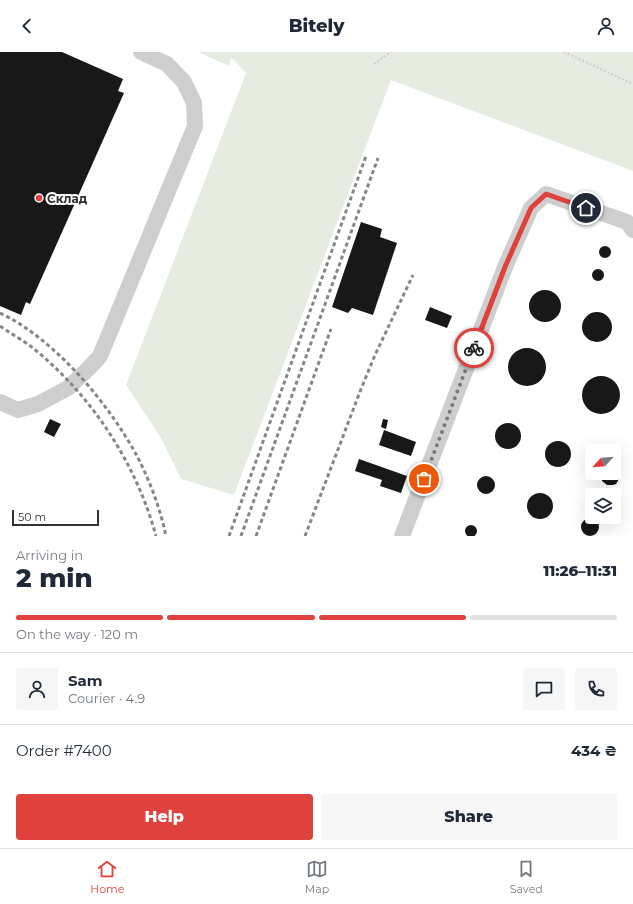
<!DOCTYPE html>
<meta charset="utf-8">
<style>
body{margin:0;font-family:Montserrat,sans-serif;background:#f6f6f7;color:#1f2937;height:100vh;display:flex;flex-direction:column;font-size:15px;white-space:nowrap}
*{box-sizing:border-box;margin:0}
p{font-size:13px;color:#747a83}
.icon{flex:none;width:22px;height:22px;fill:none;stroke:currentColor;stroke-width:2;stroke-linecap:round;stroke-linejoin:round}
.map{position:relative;height:484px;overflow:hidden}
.side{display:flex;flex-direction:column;background:#fff;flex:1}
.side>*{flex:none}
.needle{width:26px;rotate:244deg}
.fabs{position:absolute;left:585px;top:392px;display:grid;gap:8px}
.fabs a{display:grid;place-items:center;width:36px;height:36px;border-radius:4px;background:#fff;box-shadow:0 4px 16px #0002;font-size:20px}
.scale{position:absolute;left:12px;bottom:10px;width:87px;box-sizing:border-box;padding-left:4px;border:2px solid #313131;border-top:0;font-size:11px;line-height:14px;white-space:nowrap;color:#313131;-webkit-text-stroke:3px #fff;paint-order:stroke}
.pin{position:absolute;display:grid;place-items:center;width:34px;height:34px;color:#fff;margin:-17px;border:2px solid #fff;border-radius:50%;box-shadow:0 1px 4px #0007}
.courier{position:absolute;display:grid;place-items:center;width:40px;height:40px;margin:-20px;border:3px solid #df423c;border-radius:50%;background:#fff;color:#222;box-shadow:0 1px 5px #0007}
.summary em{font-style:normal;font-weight:800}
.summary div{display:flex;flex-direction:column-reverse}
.summary{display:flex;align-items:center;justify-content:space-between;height:68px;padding:0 16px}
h1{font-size:26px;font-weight:800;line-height:30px}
.bar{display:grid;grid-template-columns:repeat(4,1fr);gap:6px 4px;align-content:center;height:48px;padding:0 16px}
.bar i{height:5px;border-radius:3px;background:#e0e1e3}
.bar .selected{background:#df423c}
.bar p{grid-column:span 4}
.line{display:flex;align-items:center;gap:10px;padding:0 16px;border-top:1px solid #e0e1e3}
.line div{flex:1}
.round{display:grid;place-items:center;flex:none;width:42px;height:42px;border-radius:4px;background:#f6f6f7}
.primary-button{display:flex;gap:8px;margin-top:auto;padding:8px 16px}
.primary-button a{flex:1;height:46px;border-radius:4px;background:#df423c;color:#fff;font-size:16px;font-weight:800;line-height:46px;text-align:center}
.primary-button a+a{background:#f6f6f7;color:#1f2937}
header{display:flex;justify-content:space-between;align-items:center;height:52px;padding:0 16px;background:#fff;font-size:18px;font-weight:800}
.menu{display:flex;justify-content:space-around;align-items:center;height:56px;border-top:1px solid #e0e1e3;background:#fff;font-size:11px;color:#747a83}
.menu a{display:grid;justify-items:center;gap:2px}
.menu .selected{color:#df423c}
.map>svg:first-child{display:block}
.green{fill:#e6ede0}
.building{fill:#181818}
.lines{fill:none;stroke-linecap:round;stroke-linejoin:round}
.path{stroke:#cecece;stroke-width:2;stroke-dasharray:2 2;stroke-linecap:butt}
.minor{stroke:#cecece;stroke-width:16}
.rail{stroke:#868686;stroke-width:3;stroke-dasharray:4 3;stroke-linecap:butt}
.done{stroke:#797979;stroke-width:4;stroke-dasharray:0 7.2}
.route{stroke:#df423c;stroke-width:5}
.poi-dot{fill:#df423c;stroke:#fff;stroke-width:1.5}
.labels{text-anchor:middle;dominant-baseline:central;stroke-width:4;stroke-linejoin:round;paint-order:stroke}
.poi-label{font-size:12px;font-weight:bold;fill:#313131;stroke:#fff;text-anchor:start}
</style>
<header><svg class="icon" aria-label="back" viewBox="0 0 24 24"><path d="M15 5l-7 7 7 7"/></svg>Bitely<svg class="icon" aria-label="person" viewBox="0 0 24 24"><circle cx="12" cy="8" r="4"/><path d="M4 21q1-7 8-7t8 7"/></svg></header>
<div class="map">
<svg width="633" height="484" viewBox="0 0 633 484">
<rect width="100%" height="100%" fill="#fff"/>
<path class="green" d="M 198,0 L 633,0 L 633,119 L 391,28 L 234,443 L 181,427 L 161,386 L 126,333 L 246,21 L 231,5 L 229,14 Z"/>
<path class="building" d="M 0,0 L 62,0 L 123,27 L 118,39 L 124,41 L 30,252 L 26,250 L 21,263 L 0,254 Z
M 361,170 L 382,177 L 380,185 L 397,191 L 373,263 L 352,256 L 348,261 L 332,255 Z
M599 200a6 6 0 1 1 12 0a6 6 0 1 1-12 0Z
M592 223a6 6 0 1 1 12 0a6 6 0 1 1-12 0Z
M529 254a16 16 0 1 1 32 0a16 16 0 1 1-32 0Z
M 430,255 L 452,264 L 447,276 L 425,268 Z
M582 275a15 15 0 1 1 30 0a15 15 0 1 1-30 0Z
M508 315a19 19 0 1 1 38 0a19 19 0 1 1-38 0Z
M582 343a19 19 0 1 1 38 0a19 19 0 1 1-38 0Z
M 50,367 L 61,372 L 54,385 L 44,380 Z
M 383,367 L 388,368 L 386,377 L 381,375 Z
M495 384a13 13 0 1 1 26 0a13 13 0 1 1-26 0Z
M 384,378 L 416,390 L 411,404 L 379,393 Z
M545 402a13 13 0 1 1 26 0a13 13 0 1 1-26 0Z
M 359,407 L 407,424 L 401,441 L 380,434 L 382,428 L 355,419 Z
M 614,416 L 619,421 L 619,427 L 616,432 L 613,433 L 607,433 L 602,429 L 602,421 L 614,421 Z
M477 433a9 9 0 1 1 18 0a9 9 0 1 1-18 0Z
M527 454a13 13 0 1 1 26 0a13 13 0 1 1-26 0Z
M581 475a9 9 0 1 1 18 0a9 9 0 1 1-18 0Z
M465 479a6 6 0 1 1 12 0a6 6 0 1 1-12 0Z"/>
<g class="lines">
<path class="path" d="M 564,0 L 633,32
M 374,12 L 391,0"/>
<path class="minor" d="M 0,350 L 18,358 L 38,352 L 68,336 L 89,316 L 100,304 L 195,74 L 194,51 L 184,30 L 167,12 L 141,0
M 402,484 L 505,215 L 531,156 L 546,142 L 627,170 L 633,178"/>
<path class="rail" d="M 0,261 C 55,287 109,352 137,404 C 150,429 160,456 166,484
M 0,274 C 11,282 23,288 33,296 C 92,344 136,411 156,484
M 229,484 L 366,104
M 241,484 L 378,106
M 256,484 L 331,277
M 305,484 L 361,337 L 375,303 L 413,223"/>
</g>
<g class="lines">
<path class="done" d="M 424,427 L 474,296"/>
<path class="route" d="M 474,296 L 505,215 L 531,156 L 546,142 L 586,156"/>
</g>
<circle class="poi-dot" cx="39" cy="146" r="4"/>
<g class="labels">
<g class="poi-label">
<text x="47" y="146">Склад</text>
</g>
</g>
</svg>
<div class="fabs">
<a><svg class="needle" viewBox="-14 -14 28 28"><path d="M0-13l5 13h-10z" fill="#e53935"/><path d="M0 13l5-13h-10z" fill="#747a83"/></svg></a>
<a><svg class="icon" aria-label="layers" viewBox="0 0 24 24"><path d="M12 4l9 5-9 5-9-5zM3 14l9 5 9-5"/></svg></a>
</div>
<div class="scale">50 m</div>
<div class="pin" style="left:424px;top:427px;background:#ea580c"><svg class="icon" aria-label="bag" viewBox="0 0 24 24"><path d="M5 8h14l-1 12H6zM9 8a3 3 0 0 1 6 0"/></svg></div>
<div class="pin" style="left:586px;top:156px;background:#1f2937"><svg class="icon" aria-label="home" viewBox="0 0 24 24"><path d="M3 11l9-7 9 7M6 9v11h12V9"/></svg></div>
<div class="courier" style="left:474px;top:296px"><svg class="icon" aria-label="bike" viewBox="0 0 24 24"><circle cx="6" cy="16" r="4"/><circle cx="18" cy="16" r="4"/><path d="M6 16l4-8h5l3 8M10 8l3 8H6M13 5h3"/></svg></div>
</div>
<section class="side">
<div class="summary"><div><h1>2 min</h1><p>Arriving in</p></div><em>11:26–11:31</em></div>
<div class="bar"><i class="selected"></i><i class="selected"></i><i class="selected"></i><i></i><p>On the way · 120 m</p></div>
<div class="line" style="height:72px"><a class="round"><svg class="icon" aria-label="person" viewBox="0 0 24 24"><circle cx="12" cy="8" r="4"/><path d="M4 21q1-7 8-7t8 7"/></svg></a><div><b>Sam</b><p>Courier · 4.9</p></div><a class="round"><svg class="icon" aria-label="chat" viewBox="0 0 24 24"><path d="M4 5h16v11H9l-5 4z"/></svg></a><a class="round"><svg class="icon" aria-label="phone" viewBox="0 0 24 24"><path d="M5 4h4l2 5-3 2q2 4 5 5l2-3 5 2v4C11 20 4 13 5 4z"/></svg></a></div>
<div class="line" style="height:52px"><div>Order #7400</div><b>434 ₴</b></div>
<div class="primary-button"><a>Help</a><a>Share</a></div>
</section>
<nav class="menu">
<a class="selected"><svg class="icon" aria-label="home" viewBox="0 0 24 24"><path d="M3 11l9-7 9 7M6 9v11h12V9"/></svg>Home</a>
<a><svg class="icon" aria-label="map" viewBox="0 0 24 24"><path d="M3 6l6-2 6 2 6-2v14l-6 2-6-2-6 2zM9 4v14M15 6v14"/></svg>Map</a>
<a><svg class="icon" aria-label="saved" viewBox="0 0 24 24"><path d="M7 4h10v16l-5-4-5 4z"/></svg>Saved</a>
</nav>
